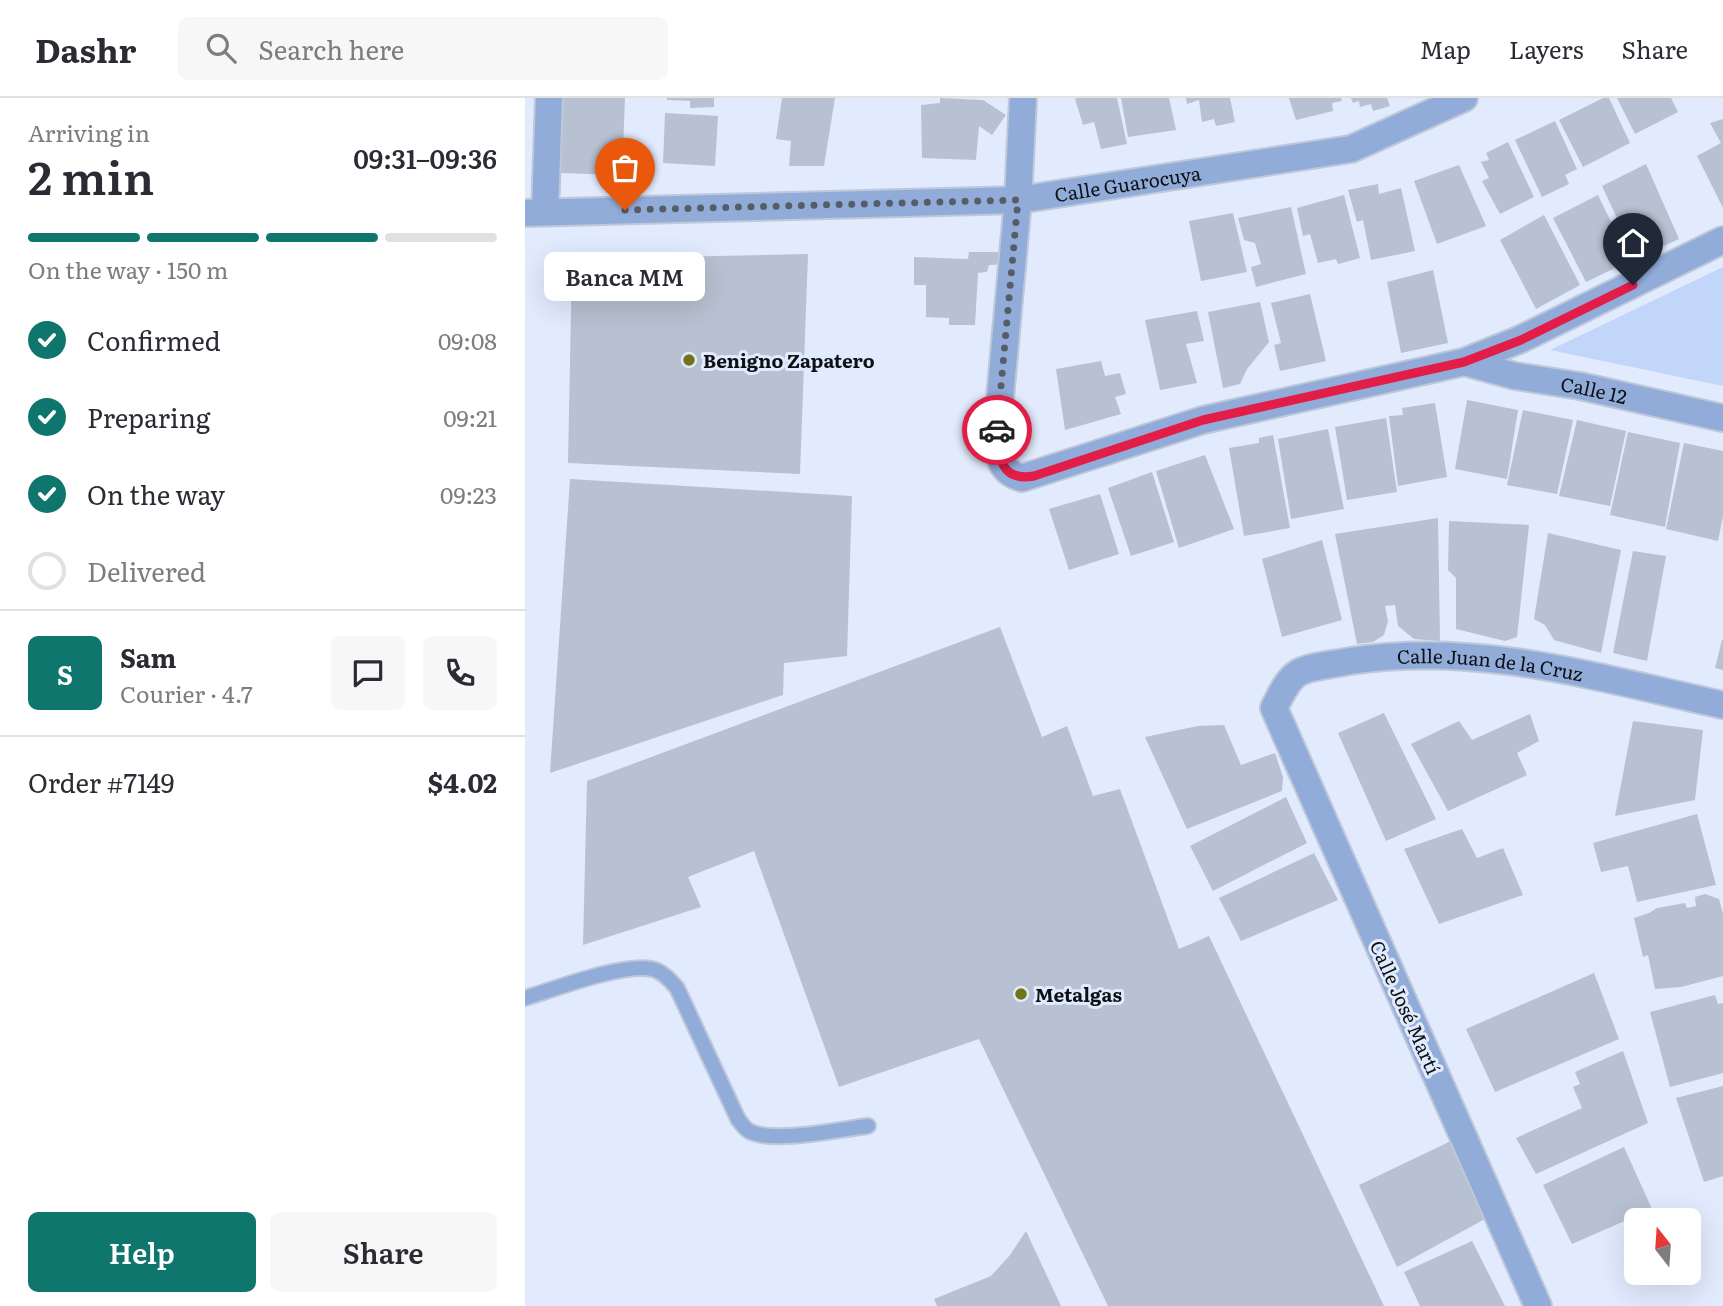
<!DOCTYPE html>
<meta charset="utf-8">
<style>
body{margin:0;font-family:Literata,serif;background:#f7f7f7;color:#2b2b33;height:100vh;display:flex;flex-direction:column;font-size:26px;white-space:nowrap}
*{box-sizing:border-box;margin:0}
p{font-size:23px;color:#7c7c81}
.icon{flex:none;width:38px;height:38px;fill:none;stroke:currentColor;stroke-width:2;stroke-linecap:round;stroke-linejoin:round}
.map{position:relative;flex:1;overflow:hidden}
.sheet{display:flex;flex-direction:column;background:#fff;width:525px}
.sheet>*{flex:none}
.needle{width:46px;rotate:343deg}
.buttons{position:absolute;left:1099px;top:1110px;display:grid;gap:14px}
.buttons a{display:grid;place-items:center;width:77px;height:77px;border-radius:10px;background:#fff;box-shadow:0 7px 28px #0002;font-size:35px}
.pin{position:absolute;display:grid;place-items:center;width:60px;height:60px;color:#fff;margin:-72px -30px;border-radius:50% 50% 50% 0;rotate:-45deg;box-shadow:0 0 7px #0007}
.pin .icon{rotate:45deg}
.courier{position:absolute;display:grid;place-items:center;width:70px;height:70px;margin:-35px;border:5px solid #e11d48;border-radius:50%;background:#fff;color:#222;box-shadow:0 2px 9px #0007}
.bubble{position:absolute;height:49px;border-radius:10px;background:#fff;box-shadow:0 7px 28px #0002;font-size:23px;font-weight:600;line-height:49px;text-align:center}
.overview em{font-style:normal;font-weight:600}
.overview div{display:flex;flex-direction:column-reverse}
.overview{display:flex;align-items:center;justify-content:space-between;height:119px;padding:0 28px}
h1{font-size:46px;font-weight:600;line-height:52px}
.bar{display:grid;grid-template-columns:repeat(4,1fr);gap:10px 7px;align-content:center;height:84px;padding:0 28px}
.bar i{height:9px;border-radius:5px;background:#e1e1e2}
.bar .current{background:#0f766e}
.bar p{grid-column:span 4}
.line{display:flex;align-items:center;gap:18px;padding:0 28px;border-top:2px solid #e1e1e2}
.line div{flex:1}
.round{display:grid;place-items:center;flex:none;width:74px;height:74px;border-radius:10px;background:#f7f7f7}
ol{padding:0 28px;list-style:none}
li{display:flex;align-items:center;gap:21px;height:77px}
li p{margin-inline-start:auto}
li .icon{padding:7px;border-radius:50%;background:#0f766e;color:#fff;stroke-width:4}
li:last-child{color:#7c7c81}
li i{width:38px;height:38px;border:4px solid #e1e1e2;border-radius:50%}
.action{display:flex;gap:14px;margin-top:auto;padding:14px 28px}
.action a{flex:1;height:80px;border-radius:10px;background:#0f766e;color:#fff;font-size:28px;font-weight:600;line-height:80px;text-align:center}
.action a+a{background:#f7f7f7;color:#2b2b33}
header{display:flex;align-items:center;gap:42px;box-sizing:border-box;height:98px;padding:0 35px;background:#fff;border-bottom:2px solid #e1e1e2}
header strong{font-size:33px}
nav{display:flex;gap:38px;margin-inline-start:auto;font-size:24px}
.search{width:490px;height:63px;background:#f7f7f7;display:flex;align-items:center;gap:18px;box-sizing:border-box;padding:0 24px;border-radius:10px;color:#7c7c81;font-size:26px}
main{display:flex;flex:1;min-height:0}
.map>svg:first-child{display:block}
.green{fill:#c2d6f9}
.building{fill:#b7c1d1}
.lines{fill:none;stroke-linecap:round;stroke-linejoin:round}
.service-casing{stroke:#bfc8d8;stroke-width:18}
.minor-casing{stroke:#bfc8d8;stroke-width:30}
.service{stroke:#92acda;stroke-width:14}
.minor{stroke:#92acda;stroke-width:26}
.done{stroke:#575d66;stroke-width:7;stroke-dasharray:0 12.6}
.route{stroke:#e11d48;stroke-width:9}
.poi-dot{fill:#71741b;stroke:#e1ebfd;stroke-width:2.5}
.labels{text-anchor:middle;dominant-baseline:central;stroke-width:6;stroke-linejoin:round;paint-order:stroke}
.street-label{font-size:19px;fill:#0d1015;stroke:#e1ebfd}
.poi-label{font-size:19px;font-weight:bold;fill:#0d1015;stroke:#e1ebfd;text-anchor:start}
</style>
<header>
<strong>Dashr</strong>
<div class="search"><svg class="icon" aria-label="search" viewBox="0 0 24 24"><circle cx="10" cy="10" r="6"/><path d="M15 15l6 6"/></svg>Search here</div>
<nav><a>Map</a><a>Layers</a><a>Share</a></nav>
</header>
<main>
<section class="sheet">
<div class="overview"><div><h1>2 min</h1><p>Arriving in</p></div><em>09:31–09:36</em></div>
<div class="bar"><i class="current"></i><i class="current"></i><i class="current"></i><i></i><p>On the way · 150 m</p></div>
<ol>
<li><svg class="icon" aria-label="check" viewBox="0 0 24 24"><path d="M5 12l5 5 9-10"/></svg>Confirmed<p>09:08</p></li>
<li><svg class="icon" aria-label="check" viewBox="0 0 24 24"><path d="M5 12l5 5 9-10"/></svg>Preparing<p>09:21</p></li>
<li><svg class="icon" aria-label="check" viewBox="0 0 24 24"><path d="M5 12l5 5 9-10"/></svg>On the way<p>09:23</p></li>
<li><i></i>Delivered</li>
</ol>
<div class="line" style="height:126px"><b class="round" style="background:#0f766e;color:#fff">S</b><div><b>Sam</b><p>Courier · 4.7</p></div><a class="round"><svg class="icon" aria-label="chat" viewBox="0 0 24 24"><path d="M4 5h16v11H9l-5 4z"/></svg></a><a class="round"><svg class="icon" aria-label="phone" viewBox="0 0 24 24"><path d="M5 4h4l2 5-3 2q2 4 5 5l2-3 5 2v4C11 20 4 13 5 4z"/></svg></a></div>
<div class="line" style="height:91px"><div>Order #7149</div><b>$4.02</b></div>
<div class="action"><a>Help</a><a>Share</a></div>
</section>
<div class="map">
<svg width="1198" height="1208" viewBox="0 0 1198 1208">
<rect width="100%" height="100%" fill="#e1ebfd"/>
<path class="green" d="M 1198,169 L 1198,288 L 1025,252 Z"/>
<path class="building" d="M 37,0 L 100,0 L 97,77 L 34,75 Z
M 142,0 L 189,0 L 189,9 L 165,10 L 165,3 L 142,2 Z
M 257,0 L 310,0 L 299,68 L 264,68 L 266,43 L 251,41 Z
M 415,0 L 458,2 L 481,17 L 467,37 L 454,28 L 451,62 L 397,60 L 396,7 L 415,5 Z
M 552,0 L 592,0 L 602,46 L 576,51 L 569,24 L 558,27 L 550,1 Z
M 596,0 L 644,0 L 651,32 L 603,39 Z
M 661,0 L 705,0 L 710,24 L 691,28 L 689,21 L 677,24 L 674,2 L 662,6 Z
M 764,0 L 816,0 L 817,3 L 807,5 L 808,13 L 771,22 Z
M 826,0 L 862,0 L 865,8 L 848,13 L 846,6 L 835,9 L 834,3 L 828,5 Z
M 1078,0 L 1084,0 L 1105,45 L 1058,69 L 1034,22 Z
M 1092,0 L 1146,0 L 1153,14 L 1110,36 Z
M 140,15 L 193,18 L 190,68 L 138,65 Z
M 1198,21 L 1198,110 L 1172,58 L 1196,45 L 1185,25 Z
M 1030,23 L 1052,71 L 1040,77 L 1044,86 L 1017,99 L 990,42 Z
M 983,44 L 1009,99 L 975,116 L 957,83 L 964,80 L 956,64 L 964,62 L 961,55 Z
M 1121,66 L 1154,141 L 1111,161 L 1077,88 Z
M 934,67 L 961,128 L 912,146 L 889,83 Z
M 853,86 L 854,96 L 876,90 L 890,153 L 846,162 L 838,122 L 832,124 L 823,92 Z
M 819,97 L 835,160 L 813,166 L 811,161 L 793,165 L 785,136 L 778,138 L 772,110 Z
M 1073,97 L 1105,163 L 1061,184 L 1028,120 Z
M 766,109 L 781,176 L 731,189 L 726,169 L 736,166 L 730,145 L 719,142 L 713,120 Z
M 708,115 L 722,174 L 676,183 L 664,123 Z
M 1019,117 L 1055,187 L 1011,211 L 975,142 Z
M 444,154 L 481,154 L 480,166 L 464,167 L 462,174 L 453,175 L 450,227 L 424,227 L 424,220 L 401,219 L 401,187 L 389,187 L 389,159 L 443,161 Z
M 283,156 L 275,376 L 43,365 L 47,161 Z
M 908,172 L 923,245 L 876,255 L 862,184 Z
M 785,196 L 801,263 L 755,273 L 749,247 L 756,245 L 746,205 Z
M 735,204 L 744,244 L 722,271 L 715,286 L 698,290 L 683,214 Z
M 672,213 L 679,243 L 661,246 L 672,285 L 635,292 L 620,222 Z
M 576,263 L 580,278 L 595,275 L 601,296 L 590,299 L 596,316 L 540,332 L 531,271 Z
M 942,302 L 993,312 L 982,381 L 930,371 Z
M 910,305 L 922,379 L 873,388 L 864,318 L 878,317 L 877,310 Z
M 998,312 L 1048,322 L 1032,396 L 982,387 Z
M 861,320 L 872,394 L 822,402 L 810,329 Z
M 1052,322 L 1101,333 L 1085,408 L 1034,398 Z
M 803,331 L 819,411 L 766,421 L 753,341 Z
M 1103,334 L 1155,345 L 1140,429 L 1085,417 Z
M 748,337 L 765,430 L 719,438 L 704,350 L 734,345 L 734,340 Z
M 1159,345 L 1198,353 L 1198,418 L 1193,443 L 1141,431 Z
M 680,357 L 709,431 L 654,450 L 631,373 Z
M 627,374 L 649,444 L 606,458 L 583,390 Z
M 45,381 L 327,398 L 322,558 L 259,565 L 258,597 L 25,675 Z
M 575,396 L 594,456 L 544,472 L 524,411 Z
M 913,420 L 915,543 L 889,541 L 873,528 L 870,507 L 860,508 L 863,523 L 859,537 L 848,544 L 832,546 L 810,436 Z
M 924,423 L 1004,427 L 992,539 L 980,543 L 931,531 L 931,480 L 923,472 Z
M 1023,435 L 1096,452 L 1076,555 L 1029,542 L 1020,527 L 1009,521 Z
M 797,442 L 817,522 L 757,539 L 737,461 Z
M 1108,453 L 1141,458 L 1122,563 L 1088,555 Z
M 475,529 L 517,639 L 542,628 L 568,698 L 595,691 L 654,851 L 684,838 L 859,1208 L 583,1208 L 454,941 L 314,989 L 229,753 L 163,779 L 176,809 L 58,847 L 62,683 Z
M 1197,542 L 1198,542 L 1198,572 L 1190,570 Z
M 859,615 L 911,721 L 861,743 L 813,635 Z
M 1005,616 L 1014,643 L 992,655 L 1002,677 L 923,713 L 886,646 L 934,623 L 947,642 Z
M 1108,623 L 1178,632 L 1170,702 L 1090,718 Z
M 699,627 L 716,667 L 750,655 L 758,679 L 757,693 L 662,731 L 620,639 L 673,628 Z
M 761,699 L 782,745 L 688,793 L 665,748 Z
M 1172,716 L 1191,787 L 1112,804 L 1103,768 L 1076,774 L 1068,745 Z
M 937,731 L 952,760 L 978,750 L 998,797 L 914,826 L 879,751 Z
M 789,755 L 813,802 L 716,843 L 694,800 Z
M 1180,796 L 1194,801 L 1198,816 L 1198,878 L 1156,889 L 1130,891 L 1123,857 L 1118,859 L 1109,820 L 1124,815 L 1132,810 L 1160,805 L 1162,810 L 1171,808 L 1170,799 Z
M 1069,875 L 1094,941 L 970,994 L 941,931 Z
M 1190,897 L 1193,906 L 1198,905 L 1198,975 L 1145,989 L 1125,914 Z
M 1098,953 L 1123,1025 L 1011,1076 L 991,1040 L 1057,1010 L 1048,989 L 1055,986 L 1050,974 Z
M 1198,988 L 1198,1078 L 1179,1084 L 1151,1000 Z
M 926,1043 L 960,1121 L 872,1169 L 834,1087 Z
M 1099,1049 L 1127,1111 L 1047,1146 L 1018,1087 Z
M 501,1133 L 536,1208 L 412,1208 L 409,1201 L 466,1178 L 485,1157 Z
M 947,1143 L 980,1208 L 895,1208 L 879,1174 Z"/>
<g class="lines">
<defs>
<path id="service" d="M 0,900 C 30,891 97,865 127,871 C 137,873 145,882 152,890 L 213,1021 C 216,1025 220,1031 224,1033 C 246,1046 316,1031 343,1028"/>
<g id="minor">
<path d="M 498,0 L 493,102 L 472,333 C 474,355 472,373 497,380 L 678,322 L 939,264 L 996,241 L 1198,142"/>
<path d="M 20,114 L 24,0"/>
<path id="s1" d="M 0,115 L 493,102 L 826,51 L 939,0"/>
<path id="s2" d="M 939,264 L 990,278 L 1055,288 L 1198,320"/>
<path id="s3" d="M 1013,1208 L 749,610 C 755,598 762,582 773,575 C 784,568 812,566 825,563 C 953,543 1074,580 1198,607"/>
</g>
</defs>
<use href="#service" class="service-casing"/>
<use href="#minor" class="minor-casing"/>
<use href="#service" class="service"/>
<use href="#minor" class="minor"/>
</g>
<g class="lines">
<path class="done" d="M 100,112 L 493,102 L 472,332"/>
<path class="route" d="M 472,332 C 474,359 475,384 509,378 L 678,322 L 939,264 L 996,242 L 1108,187"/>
</g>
<g class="poi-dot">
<circle cx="164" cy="262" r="7"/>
<circle cx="496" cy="896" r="7"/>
</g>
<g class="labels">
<g class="street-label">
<text stroke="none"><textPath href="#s1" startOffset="604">Calle Guarocuya</textPath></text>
<text stroke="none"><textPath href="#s2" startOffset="133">Calle 12</textPath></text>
<text stroke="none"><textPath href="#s3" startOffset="891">Calle Juan de la Cruz</textPath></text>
<text transform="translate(881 909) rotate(66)">Calle José Martí</text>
</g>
<g class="poi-label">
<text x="178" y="262">Benigno Zapatero</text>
<text x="510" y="896">Metalgas</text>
</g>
</g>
</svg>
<div class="buttons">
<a><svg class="needle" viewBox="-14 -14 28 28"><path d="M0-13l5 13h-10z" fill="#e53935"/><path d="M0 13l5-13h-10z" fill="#7c7c81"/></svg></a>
</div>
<div class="pin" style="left:100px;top:112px;background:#ea580c"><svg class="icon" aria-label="bag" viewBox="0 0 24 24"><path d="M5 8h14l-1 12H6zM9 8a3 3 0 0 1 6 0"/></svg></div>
<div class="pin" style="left:1108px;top:187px;background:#1f2937"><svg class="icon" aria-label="home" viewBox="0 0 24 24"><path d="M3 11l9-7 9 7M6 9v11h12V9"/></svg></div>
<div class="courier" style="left:472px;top:332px"><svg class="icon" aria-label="car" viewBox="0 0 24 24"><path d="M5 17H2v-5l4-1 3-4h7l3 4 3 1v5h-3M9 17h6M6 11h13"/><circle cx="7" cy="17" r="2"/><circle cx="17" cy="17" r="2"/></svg></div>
<div class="bubble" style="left:19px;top:154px;width:161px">Banca MM</div>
</div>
</main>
